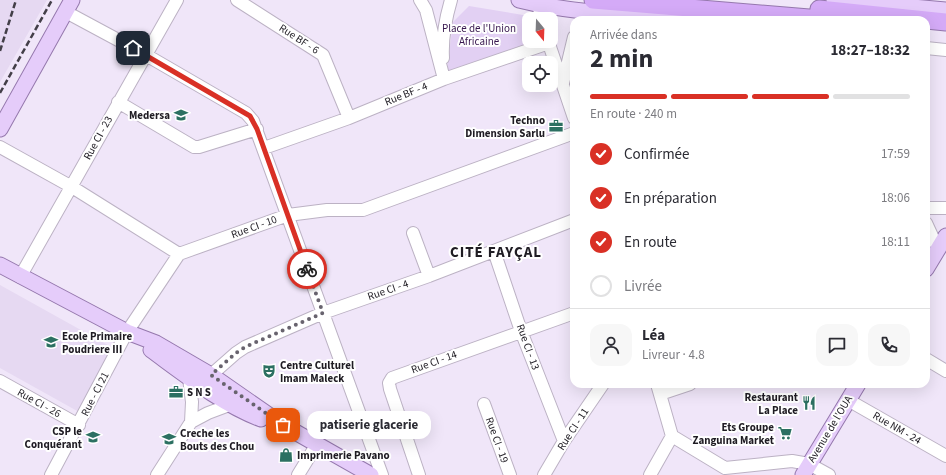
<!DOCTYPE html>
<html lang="fr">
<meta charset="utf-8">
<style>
body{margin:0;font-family:"Source Sans 3",sans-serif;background:#f7f7f7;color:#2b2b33;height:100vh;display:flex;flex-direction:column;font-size:15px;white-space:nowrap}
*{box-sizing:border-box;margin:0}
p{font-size:13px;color:#7c7c81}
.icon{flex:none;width:22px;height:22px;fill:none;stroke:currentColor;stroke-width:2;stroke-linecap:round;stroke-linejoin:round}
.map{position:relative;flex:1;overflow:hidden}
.details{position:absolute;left:570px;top:16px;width:360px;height:372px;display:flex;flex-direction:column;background:#fff;border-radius:12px;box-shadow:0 4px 16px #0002}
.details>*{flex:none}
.needle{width:26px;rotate:161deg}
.tools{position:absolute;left:522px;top:12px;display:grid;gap:8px}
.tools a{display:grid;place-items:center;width:36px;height:36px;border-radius:8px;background:#fff;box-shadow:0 4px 16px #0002;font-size:20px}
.pin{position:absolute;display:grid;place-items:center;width:34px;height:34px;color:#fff;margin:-17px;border-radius:8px;box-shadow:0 2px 6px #0006}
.courier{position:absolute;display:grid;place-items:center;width:40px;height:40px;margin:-20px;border:3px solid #d93025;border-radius:50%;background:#fff;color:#222;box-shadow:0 1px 5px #0007}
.bubble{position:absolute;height:28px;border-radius:12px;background:#fff;box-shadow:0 4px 16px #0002;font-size:13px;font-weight:700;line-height:28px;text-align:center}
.headline em{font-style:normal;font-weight:700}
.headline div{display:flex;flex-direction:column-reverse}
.headline{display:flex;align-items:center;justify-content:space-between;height:68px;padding:0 20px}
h1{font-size:26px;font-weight:700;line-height:30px}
.bar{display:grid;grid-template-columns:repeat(4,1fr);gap:6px 4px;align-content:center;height:48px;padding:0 20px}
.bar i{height:5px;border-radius:3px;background:#e1e1e2}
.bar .selected{background:#d93025}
.bar p{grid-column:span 4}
.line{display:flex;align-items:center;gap:10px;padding:0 20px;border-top:1px solid #e1e1e2}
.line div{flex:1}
.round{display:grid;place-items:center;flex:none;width:42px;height:42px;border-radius:12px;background:#f7f7f7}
ol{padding:0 20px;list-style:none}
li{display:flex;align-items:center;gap:12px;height:44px}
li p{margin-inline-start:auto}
li .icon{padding:4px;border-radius:50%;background:#d93025;color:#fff;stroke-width:4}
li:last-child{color:#7c7c81}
li i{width:22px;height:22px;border:2px solid #e1e1e2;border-radius:50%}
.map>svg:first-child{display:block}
.built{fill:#e6d9f2}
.green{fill:#e2d0f3}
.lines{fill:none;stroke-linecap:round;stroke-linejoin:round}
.minor-casing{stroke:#bcb2c4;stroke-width:14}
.major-casing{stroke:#9578ad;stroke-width:17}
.highway-casing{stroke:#9578ad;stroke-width:19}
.minor{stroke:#fff;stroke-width:12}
.major{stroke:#e5ccfa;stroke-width:15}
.highway{stroke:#d4aaf7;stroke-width:17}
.rail{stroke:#433f48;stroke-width:2.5;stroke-dasharray:6 3;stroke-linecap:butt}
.done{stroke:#68636e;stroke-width:4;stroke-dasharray:0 7.2}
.route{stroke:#d93025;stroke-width:5}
.labels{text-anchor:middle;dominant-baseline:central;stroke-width:4;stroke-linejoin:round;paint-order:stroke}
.park-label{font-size:11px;fill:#38184f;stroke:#fff}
.street-label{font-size:11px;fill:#1f1c23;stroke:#fff}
.poi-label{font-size:11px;font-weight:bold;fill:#1f1c23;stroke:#fff;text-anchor:end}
.district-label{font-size:15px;font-weight:bold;letter-spacing:1px;fill:#1f1c23;stroke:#fff}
</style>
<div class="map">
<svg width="946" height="475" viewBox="0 0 946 475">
<rect width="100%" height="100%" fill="#f0e6f9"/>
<path class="built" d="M 0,0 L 47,0 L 0,82 Z
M 0,285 L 115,349 L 79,412 L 0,368 Z"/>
<path class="green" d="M 469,6 L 535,17 L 536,19 L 529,19 L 529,41 L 541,41 L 452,73 L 447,70 L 453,22 Z"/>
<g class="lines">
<defs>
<path id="minor" d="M 237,0 L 323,55 L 349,118
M 420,0 L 426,10 L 444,79
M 538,5 L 542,19
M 66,12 L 146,55 L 246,113 L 253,121 L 382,475
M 548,41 L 574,118
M 926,48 L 946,50
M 443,58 C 442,40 446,17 451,0
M 563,83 L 574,37
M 118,102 L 194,147 L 199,147 L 257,129
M 0,147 L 72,187 L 179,254 L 288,215 L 327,210 L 363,210 L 574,133
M 264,148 L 349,118 L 444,79 L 549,43
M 926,208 L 946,208
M 926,223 L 938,249
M 413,233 L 429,276
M 494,251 L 521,331 L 564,441
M 20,277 L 177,0
M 926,359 L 946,371
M 211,375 L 236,353 L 245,347 L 323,313 L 429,276 L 574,220
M 189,378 L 192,402 L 191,422
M 0,381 L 79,425
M 657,384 L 672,436 L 725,468 L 792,461 L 809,464 L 829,475
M 660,394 L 690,384
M 848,400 L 946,456
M 484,404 L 510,475
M 51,475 L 127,332 L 179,254
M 157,475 L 191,422 L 208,413 L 232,404
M 298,475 L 317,444
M 419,475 L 390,389 L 389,383 L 392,378 L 574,313
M 544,475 L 564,441 L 603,384
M 650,475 L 672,436"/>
<path id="major" d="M 519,0 C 575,14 635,15 693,20
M 834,0 L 946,10
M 0,129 L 72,0
M 0,265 L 127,332 L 156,343 L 211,375 L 283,425 L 371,475
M 926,269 L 946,236
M 151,350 C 184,374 223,405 261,419
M 803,475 L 858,384"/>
<path id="highway" d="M 593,0 L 833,20
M 819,9 L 946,22"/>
</defs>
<use href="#minor" class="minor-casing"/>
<use href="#major" class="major-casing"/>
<use href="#highway" class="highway-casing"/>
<use href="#minor" class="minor"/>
<use href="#major" class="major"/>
<use href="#highway" class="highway"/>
<path class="rail" d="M 0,51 L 16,0
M 0,93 L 52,0"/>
</g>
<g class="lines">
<path class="done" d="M 283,425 L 211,375 L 236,353 L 245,347 L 323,313 L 307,269"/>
<path class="route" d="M 133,48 L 250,116 L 257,129 L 307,269"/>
</g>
<defs>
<symbol id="school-bare" viewBox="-9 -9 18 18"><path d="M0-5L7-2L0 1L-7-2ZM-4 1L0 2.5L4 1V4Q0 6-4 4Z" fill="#2c7062" stroke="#fff" stroke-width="2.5" paint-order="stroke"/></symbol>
<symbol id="office-bare" viewBox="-9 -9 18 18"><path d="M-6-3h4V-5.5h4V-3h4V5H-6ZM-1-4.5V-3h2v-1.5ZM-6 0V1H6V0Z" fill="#2c7062" stroke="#fff" stroke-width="2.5" paint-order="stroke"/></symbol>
<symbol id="theatre-bare" viewBox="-9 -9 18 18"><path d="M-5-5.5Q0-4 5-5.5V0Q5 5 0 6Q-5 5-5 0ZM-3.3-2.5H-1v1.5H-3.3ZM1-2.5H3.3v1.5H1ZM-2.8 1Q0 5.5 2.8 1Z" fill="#2c7062" stroke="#fff" stroke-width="2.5" paint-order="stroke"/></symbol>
<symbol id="restaurant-bare" viewBox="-9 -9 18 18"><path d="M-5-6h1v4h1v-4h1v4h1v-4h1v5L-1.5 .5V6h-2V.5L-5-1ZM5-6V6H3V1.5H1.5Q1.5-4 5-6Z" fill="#2c7062" stroke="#fff" stroke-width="2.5" paint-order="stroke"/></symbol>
<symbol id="supermarket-bare" viewBox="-9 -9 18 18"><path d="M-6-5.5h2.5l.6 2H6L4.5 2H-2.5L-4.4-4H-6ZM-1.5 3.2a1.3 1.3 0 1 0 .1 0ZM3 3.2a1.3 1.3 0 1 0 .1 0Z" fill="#2c7062" stroke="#fff" stroke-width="2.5" paint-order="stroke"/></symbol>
<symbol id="shop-bare" viewBox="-9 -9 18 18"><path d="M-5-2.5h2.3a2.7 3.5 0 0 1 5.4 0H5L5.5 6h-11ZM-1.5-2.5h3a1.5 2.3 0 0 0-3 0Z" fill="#2c7062" stroke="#fff" stroke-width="2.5" paint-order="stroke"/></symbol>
</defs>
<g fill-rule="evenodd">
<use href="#school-bare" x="171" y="105" width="20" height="20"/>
<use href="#office-bare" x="546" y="116" width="20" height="20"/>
<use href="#school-bare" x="41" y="332" width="20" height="20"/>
<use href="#theatre-bare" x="259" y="361" width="20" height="20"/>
<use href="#office-bare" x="166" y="382" width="20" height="20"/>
<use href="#restaurant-bare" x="799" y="393" width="20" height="20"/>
<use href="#supermarket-bare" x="775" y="423" width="20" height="20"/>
<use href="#school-bare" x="83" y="427" width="20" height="20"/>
<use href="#school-bare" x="159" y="429" width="20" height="20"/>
<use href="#shop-bare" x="276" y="445" width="20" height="20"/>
</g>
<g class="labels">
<g class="park-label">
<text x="479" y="28">Place de l'Union<tspan x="479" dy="13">Africaine</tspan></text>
</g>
<g class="street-label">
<text transform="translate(299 39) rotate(33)">Rue BF - 6</text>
<text transform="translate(406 94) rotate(-22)">Rue BF - 4</text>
<text transform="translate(98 138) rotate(-61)">Rue CI - 23</text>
<text transform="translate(254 227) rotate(-20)">Rue CI - 10</text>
<text transform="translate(388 290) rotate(-19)">Rue CI - 4</text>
<text transform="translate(528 347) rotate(70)">Rue CI - 13</text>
<text transform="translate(434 362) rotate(-20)">Rue CI - 14</text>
<text transform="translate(95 394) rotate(-63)">Rue - CI 21</text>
<text transform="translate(39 403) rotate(29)">Rue CI - 26</text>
<text transform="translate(897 428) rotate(30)">Rue NM - 24</text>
<text transform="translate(573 429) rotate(-57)">Rue CI - 11</text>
<text transform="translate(830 429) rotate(-59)">Avenue de l'OUA</text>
<text transform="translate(497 440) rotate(70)">Rue CI - 19</text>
</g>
<g class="poi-label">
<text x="170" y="115">Medersa</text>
<text x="545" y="120">Techno<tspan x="545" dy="13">Dimension Sarlu</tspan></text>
<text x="62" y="336" text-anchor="start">Ecole Primaire<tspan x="62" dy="13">Poudriere III</tspan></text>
<text x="280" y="365" text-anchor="start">Centre Culturel<tspan x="280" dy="13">Imam Maleck</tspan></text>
<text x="187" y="392" text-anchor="start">S N S</text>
<text x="798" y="397">Restaurant<tspan x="798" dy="13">La Place</tspan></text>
<text x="774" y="427">Ets Groupe<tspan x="774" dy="13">Zanguina Market</tspan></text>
<text x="82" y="431">CSP le<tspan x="82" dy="13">Conquérant</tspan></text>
<text x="180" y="433" text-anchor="start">Creche les<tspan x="180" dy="13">Bouts des Chou</tspan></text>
<text x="297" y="455" text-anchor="start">Imprimerie Pavano</text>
</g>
<g class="district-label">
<text x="496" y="252">CITÉ FAYÇAL</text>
</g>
</g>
</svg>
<div class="tools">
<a><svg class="needle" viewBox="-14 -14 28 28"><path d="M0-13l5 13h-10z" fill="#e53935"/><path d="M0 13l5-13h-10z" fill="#7c7c81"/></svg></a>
<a><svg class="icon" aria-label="locate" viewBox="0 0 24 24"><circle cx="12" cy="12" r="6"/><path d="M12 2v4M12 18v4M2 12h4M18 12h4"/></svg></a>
</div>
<div class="pin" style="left:283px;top:425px;background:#ea580c"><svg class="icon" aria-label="bag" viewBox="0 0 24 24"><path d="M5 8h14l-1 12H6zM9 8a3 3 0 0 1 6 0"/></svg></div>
<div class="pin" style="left:133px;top:48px;background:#1f2937"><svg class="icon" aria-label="home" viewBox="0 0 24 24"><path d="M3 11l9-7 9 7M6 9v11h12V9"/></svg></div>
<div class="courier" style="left:307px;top:269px"><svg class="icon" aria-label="bike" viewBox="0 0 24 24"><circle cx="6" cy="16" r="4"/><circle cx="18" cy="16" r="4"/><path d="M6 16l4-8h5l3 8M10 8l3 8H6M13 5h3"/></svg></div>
<div class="bubble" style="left:307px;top:411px;width:124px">patiserie glacerie</div>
<section class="details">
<div class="headline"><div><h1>2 min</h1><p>Arrivée dans</p></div><em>18:27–18:32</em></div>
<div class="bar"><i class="selected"></i><i class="selected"></i><i class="selected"></i><i></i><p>En route · 240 m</p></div>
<ol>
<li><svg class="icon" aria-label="check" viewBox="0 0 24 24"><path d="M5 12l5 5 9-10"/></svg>Confirmée<p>17:59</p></li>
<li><svg class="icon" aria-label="check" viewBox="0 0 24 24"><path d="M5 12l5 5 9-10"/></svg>En préparation<p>18:06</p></li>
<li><svg class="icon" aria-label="check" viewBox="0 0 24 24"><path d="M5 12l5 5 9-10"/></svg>En route<p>18:11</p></li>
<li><i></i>Livrée</li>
</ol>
<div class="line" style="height:72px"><a class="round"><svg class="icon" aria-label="person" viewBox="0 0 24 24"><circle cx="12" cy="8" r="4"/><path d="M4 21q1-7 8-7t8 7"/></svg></a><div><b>Léa</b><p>Livreur · 4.8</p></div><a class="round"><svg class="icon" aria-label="chat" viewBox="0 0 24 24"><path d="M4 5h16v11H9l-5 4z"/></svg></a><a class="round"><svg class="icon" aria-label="phone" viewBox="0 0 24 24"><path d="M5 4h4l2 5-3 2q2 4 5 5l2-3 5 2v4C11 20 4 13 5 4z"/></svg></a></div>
</section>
</div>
